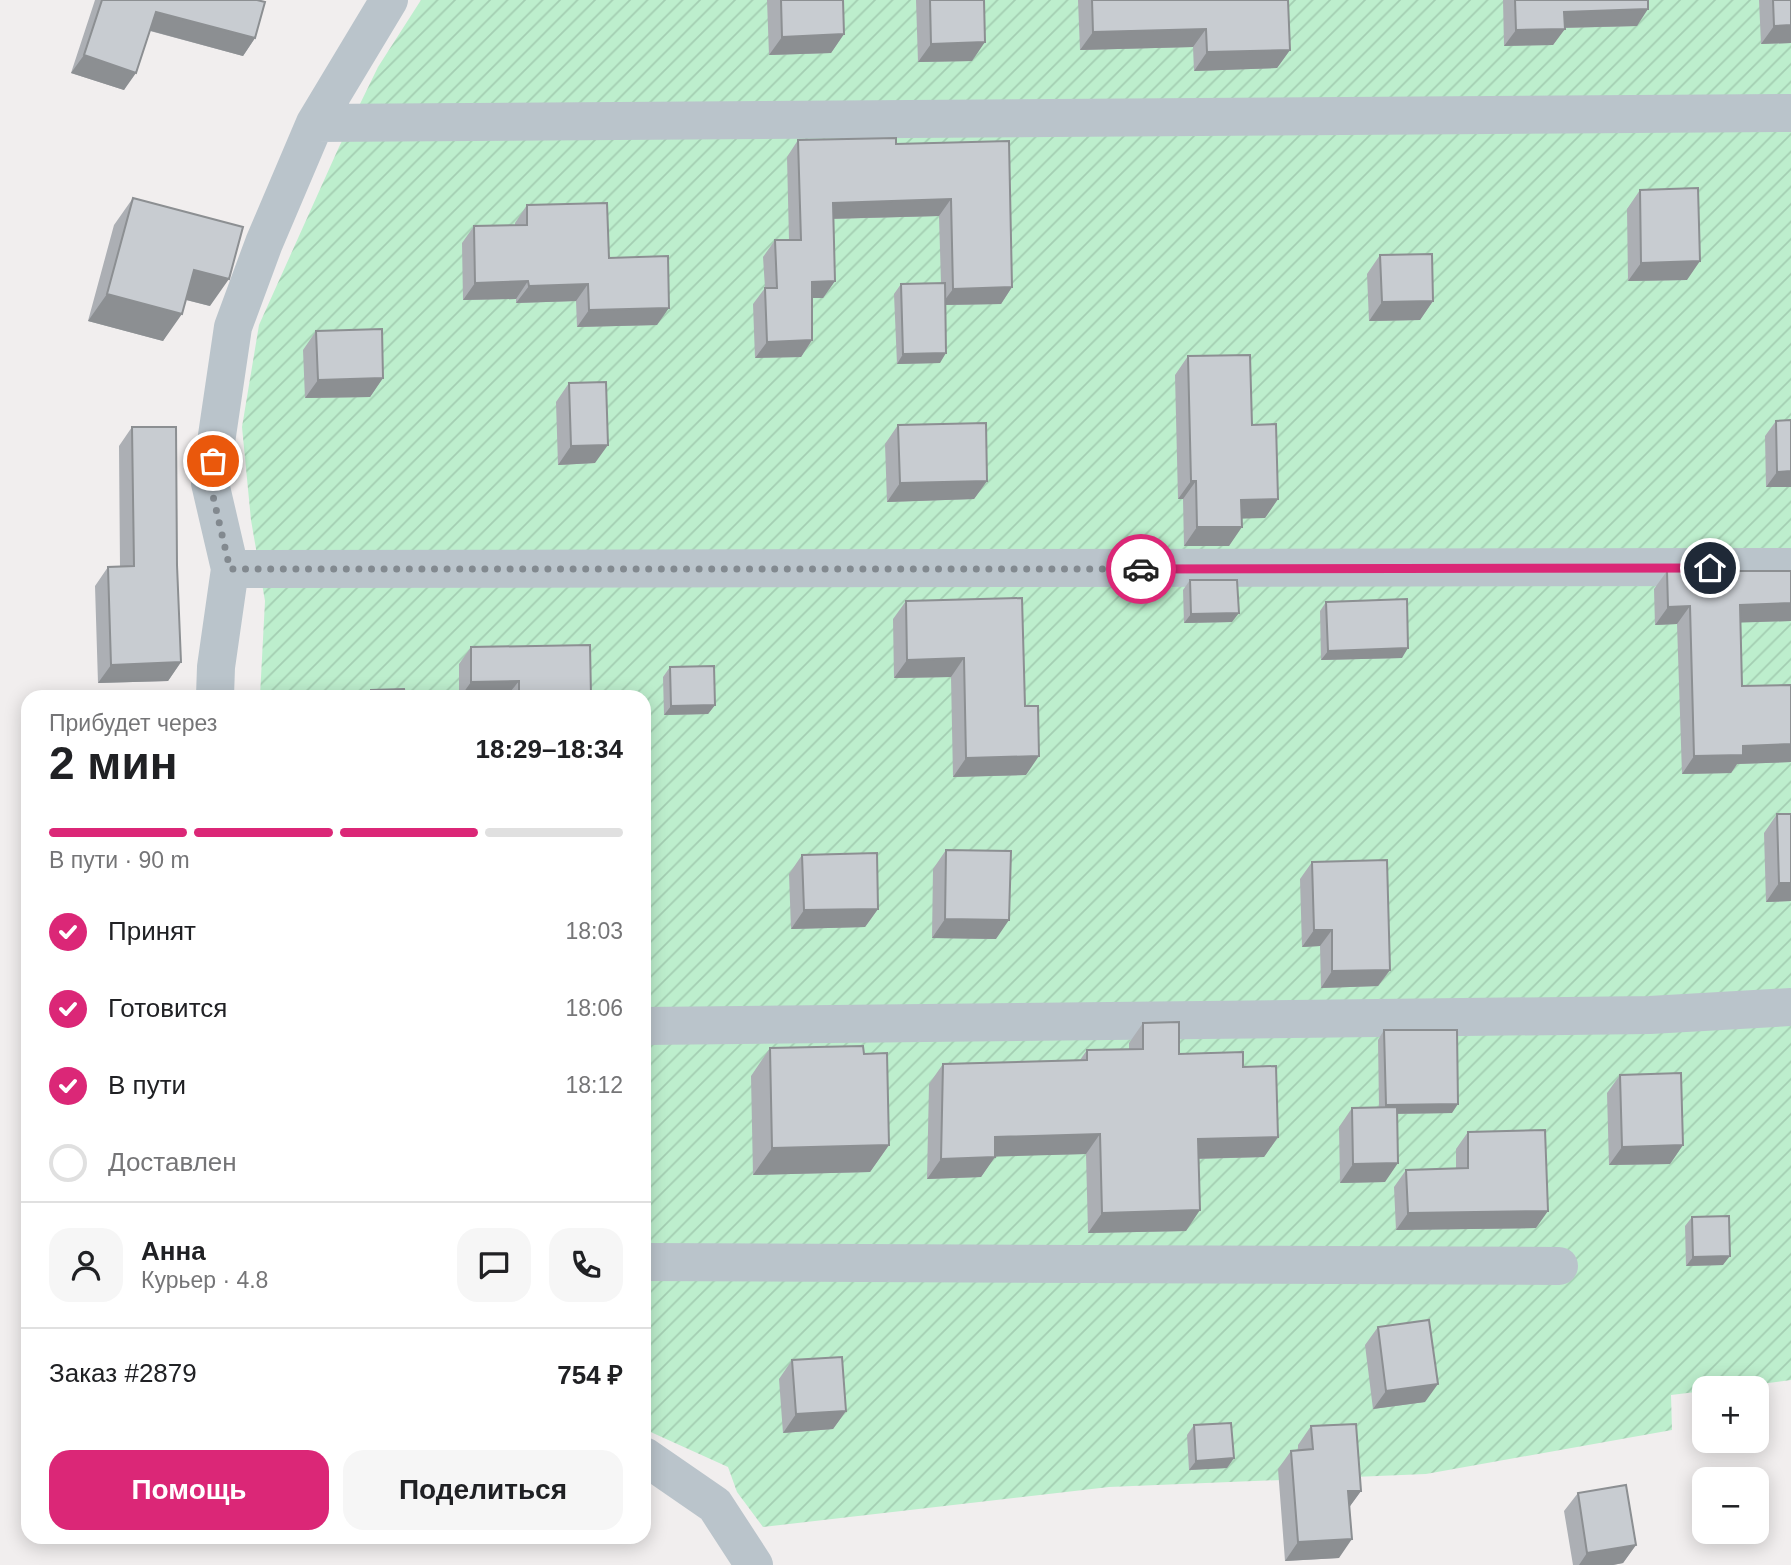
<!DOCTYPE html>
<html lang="ru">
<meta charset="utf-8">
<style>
body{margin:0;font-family:Arial,sans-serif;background:#f6f6f6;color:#202124;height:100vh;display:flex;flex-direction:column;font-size:26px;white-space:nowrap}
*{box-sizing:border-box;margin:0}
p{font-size:23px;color:#757577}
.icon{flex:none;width:38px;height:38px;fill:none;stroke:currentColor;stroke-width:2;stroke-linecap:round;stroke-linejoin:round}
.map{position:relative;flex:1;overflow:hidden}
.details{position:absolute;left:21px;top:690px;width:630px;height:854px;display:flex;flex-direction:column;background:#fff;border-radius:21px;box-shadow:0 4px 18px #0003}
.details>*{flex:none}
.buttons{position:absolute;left:1692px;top:1376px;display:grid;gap:14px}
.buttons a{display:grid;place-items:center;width:77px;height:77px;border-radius:14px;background:#fff;box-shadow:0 4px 18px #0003;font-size:35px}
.pin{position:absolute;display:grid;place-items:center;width:60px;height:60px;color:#fff;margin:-30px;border:4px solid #fff;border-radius:50%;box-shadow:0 2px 7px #0007}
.courier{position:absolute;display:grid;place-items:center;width:70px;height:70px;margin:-35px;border:5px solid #db2777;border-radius:50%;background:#fff;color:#222;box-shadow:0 2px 9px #0007}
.summary em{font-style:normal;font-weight:700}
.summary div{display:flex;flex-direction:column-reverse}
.summary{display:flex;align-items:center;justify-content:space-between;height:119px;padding:0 28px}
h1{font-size:46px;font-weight:700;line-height:52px}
.bar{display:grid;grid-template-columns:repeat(4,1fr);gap:10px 7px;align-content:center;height:84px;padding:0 28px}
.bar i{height:9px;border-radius:5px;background:#e0e0e0}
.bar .current{background:#db2777}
.bar p{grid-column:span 4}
.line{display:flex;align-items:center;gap:18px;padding:0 28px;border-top:2px solid #e0e0e0}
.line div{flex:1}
.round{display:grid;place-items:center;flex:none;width:74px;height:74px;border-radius:21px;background:#f6f6f6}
ol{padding:0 28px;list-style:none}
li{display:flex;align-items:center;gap:21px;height:77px}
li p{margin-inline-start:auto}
li .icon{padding:7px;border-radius:50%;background:#db2777;color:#fff;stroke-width:4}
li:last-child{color:#757577}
li i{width:38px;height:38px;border:4px solid #e0e0e0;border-radius:50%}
.primary-button{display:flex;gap:14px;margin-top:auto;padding:14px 28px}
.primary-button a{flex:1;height:80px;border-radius:21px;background:#db2777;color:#fff;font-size:28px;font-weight:700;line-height:80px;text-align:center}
.primary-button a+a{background:#f6f6f6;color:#202124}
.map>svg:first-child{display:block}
.garden{fill:url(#garden-furrows)}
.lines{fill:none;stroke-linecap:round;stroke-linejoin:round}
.minor{stroke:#bac4cb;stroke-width:38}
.wall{fill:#acafb4}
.shaded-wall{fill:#8c8f92}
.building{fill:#c8ccd1;stroke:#8c8f92;stroke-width:2}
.done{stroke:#82898f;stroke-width:7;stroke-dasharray:0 12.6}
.route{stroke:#db2777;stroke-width:9}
</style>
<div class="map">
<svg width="1791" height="1565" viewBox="0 0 1791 1565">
<defs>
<pattern id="garden-furrows" width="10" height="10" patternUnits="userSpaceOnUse" patternTransform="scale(1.75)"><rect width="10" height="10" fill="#bdeecd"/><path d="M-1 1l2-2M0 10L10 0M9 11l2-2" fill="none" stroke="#a4ceb2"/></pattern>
</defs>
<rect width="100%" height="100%" fill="#f1eeee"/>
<path class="garden" d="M 421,0 L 1791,0 L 1791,1380 L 1731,1388 L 1704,1388 L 1704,1391 L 1671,1395 L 1672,1430 L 1426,1474 L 1109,1487 L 763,1527 L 737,1492 L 728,1467 L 644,1429 L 644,696 L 260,696 L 265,601 L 251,520 L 242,427 L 259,325 L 339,147 L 378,67 Z"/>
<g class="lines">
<path class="minor" d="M 315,123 L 1791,113
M 230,569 L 1791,567
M 215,696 L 216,667 L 230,569 L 210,483 L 233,327 L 264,243 L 315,123 L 389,0
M 644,1026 L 1650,1015 L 1791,1007
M 644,1262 L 1559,1266
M 644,1456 L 715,1505 L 754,1565"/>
</g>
<path class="wall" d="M 95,0 L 257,0 L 255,38 L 243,56 L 150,31 L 124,90 L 71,73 Z
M 767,0 L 843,0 L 844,34 L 831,53 L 769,55 Z
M 916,0 L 984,0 L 972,61 L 918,62 Z
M 1078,0 L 1288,0 L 1290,50 L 1277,68 L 1194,71 L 1193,47 L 1080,50 Z
M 1503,0 L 1648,0 L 1637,26 L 1565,28 L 1553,45 L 1504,46 Z
M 1759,0 L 1791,0 L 1791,43 L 1761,44 Z
M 798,140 L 896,144 L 1009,141 L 1012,287 L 1001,304 L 946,305 L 940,363 L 897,364 L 894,294 L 901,284 L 941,283 L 939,216 L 833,219 L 835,281 L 823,298 L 812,298 L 812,340 L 801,357 L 755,358 L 753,304 L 765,288 L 763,257 L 775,240 L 789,240 L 787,157 Z
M 1640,190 L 1687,280 L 1628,281 L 1627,209 Z
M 133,198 L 210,306 L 186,300 L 163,341 L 88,321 L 114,225 Z
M 527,205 L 609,258 L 657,325 L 577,327 L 576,301 L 516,303 L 516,299 L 463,300 L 462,243 L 474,226 L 515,225 L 515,223 Z
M 1380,255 L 1433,301 L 1420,320 L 1369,321 L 1367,274 Z
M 316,331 L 383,378 L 370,397 L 305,398 L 303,350 Z
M 1188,356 L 1278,499 L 1265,518 L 1242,518 L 1229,546 L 1184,546 L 1183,499 L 1178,499 L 1175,375 Z
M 569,383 L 595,463 L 558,465 L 556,402 Z
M 1791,420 L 1791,487 L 1766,487 L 1765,436 L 1776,421 Z
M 898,425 L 987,481 L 974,499 L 887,502 L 885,444 Z
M 132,427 L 181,662 L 168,681 L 98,683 L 95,586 L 108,567 L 120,567 L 119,446 Z
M 1667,571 L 1791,621 L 1741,622 L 1742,686 L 1791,685 L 1791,762 L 1737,764 L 1731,773 L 1682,774 L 1677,624 L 1655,625 L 1654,589 Z
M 1190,580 L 1232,622 L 1184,623 L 1183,590 Z
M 906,601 L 1025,706 L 1026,775 L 953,777 L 951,677 L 894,678 L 893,619 Z
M 1326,602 L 1402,658 L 1321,660 L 1320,611 Z
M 471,647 L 591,696 L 459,696 L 459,664 Z
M 670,667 L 715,705 L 708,714 L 664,715 L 663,677 Z
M 1777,814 L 1791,901 L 1766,902 L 1764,833 Z
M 946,850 L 996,939 L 932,938 L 933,869 Z
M 802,855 L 878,909 L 865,927 L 791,929 L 789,874 Z
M 1312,862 L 1390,970 L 1378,986 L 1321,988 L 1320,946 L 1302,947 L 1300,879 Z
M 1143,1023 L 1179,1054 L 1243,1067 L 1278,1137 L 1264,1157 L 1198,1159 L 1186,1231 L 1088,1233 L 1086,1154 L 995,1156 L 981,1177 L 927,1179 L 929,1084 L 943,1064 L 1080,1060 L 1087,1050 L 1129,1049 L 1129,1043 Z
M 1384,1030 L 1452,1113 L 1397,1114 L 1385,1182 L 1340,1183 L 1339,1127 L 1352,1108 L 1379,1107 L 1378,1040 Z
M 770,1048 L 864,1054 L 889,1145 L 870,1172 L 753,1175 L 751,1076 Z
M 1620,1075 L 1683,1145 L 1670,1164 L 1609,1165 L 1607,1093 Z
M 1468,1132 L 1536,1228 L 1396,1230 L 1394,1187 L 1406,1170 L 1456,1168 L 1456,1149 Z
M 1692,1217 L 1723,1265 L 1686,1266 L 1685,1226 Z
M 1378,1327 L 1425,1402 L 1373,1409 L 1365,1345 Z
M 792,1360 L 846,1411 L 833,1429 L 783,1433 L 779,1379 Z
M 1194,1425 L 1234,1458 L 1227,1468 L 1189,1470 L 1187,1435 Z
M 1311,1426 L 1361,1491 L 1349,1507 L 1339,1558 L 1285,1561 L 1278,1469 L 1291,1451 L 1298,1450 L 1298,1445 Z
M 1578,1493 L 1636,1545 L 1623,1563 L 1613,1565 L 1573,1565 L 1564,1511 Z"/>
<path class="shaded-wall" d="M 1648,9 L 1637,26 L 1553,28 L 1564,12 Z
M 156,12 L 255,38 L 243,56 L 144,29 Z
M 1791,25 L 1791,43 L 1761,44 L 1774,26 Z
M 1206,29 L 1193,47 L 1080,50 L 1093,32 Z
M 1565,29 L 1553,45 L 1504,46 L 1516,30 Z
M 844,34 L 831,53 L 769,55 L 782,37 Z
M 985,42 L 972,61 L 918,62 L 931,44 Z
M 1290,50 L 1277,68 L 1194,71 L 1207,52 Z
M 84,55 L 136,73 L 124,90 L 71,73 Z
M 951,199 L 939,216 L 822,219 L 833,203 Z
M 1700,261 L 1687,280 L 1628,281 L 1641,263 Z
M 194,270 L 229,279 L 210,306 L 175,297 Z
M 528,281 L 516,299 L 463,300 L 475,283 Z
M 835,281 L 823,298 L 801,298 L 812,282 Z
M 588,284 L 576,301 L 516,303 L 529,286 Z
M 1012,287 L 1001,304 L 941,305 L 953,289 Z
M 107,294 L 182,314 L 163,341 L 88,321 Z
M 1433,301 L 1420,320 L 1369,321 L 1382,302 Z
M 669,308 L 657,325 L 577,327 L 589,310 Z
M 812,340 L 801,357 L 755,358 L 767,342 Z
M 946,353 L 940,363 L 897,364 L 903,354 Z
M 383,378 L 370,397 L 305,398 L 318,380 Z
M 608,445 L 595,463 L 558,465 L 571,446 Z
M 1791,471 L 1791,487 L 1766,487 L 1777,472 Z
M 987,481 L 974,499 L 887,502 L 900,483 Z
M 1191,481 L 1196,481 L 1183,499 L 1178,499 Z
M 1278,499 L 1265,518 L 1228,519 L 1241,500 Z
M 1197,527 L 1242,527 L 1229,546 L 1184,546 Z
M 1791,603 L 1791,621 L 1728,623 L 1740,605 Z
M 1690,606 L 1677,624 L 1655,625 L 1668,607 Z
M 1239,613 L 1232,622 L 1184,623 L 1191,614 Z
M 1408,648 L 1402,658 L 1321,660 L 1328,651 Z
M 964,658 L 951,677 L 894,678 L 907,660 Z
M 181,662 L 168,681 L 98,683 L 111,665 Z
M 519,681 L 507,696 L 461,696 L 471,682 Z
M 715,705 L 708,714 L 664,715 L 671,706 Z
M 1791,744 L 1791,762 L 1737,764 L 1731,773 L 1682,774 L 1694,756 L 1743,746 Z
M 1039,756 L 1026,775 L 953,777 L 966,758 Z
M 1779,883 L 1791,883 L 1791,901 L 1766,902 Z
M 878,909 L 865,927 L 791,929 L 804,910 Z
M 945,919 L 1009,920 L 996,939 L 932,938 Z
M 1314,930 L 1332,930 L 1320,946 L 1302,947 Z
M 1390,970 L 1378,986 L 1321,988 L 1332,971 Z
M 1458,1104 L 1452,1113 L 1380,1114 L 1386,1105 Z
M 1100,1134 L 1086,1154 L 981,1157 L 995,1137 Z
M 1278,1137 L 1264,1157 L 1184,1159 L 1198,1139 Z
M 889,1145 L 870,1172 L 753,1175 L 772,1148 Z
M 1683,1145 L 1670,1164 L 1609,1165 L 1622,1147 Z
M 995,1157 L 981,1177 L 927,1179 L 941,1159 Z
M 1398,1163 L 1385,1182 L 1340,1183 L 1353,1164 Z
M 1200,1210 L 1186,1231 L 1088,1233 L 1102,1213 Z
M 1548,1211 L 1536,1228 L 1396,1230 L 1408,1213 Z
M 1730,1256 L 1723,1265 L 1686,1266 L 1693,1257 Z
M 1438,1384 L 1425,1402 L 1373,1409 L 1386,1391 Z
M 846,1411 L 833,1429 L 783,1433 L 796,1414 Z
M 1234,1458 L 1227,1468 L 1189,1470 L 1196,1461 Z
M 1348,1491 L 1361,1491 L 1348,1509 Z
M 1352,1539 L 1339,1558 L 1285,1561 L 1298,1542 Z
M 1636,1545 L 1623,1563 L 1613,1565 L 1579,1565 L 1587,1553 Z"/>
<path class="building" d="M 102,0 L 257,0 L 265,2 L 255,38 L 156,12 L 136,73 L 84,55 Z
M 781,0 L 843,0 L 844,34 L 782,37 Z
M 930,0 L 984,0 L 985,42 L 931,44 Z
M 1092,0 L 1288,0 L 1290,50 L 1207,52 L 1206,29 L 1093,32 Z
M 1515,0 L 1648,0 L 1648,9 L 1564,12 L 1565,29 L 1516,30 Z
M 1773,0 L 1791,0 L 1791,25 L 1774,26 Z
M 896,138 L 896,144 L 1009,141 L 1012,287 L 953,289 L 951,199 L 833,203 L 835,281 L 812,282 L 812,340 L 767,342 L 765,288 L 777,288 L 775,240 L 801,240 L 798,140 Z
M 1698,188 L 1700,261 L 1641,263 L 1640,190 Z
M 133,198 L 243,227 L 229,279 L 194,270 L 182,314 L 107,294 Z
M 607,203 L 609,258 L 668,256 L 669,308 L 589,310 L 588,284 L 529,286 L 528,281 L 475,283 L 474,226 L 527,225 L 527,205 Z
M 1432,254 L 1433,301 L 1382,302 L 1380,255 Z
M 945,283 L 946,353 L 903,354 L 901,284 Z
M 382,329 L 383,378 L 318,380 L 316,331 Z
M 1250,355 L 1252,425 L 1276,424 L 1278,499 L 1241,500 L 1242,527 L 1197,527 L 1196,481 L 1191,481 L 1188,356 Z
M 606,382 L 608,445 L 571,446 L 569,383 Z
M 1791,420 L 1791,471 L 1777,472 L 1776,421 Z
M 986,423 L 987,481 L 900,483 L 898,425 Z
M 132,427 L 176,427 L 177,565 L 181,662 L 111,665 L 108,567 L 134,566 Z
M 1667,571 L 1791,571 L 1791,603 L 1740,605 L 1742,686 L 1791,685 L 1791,744 L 1743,746 L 1743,755 L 1694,756 L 1690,606 L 1668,607 Z
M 1190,580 L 1237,580 L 1239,613 L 1191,614 Z
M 1022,598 L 1025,706 L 1038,706 L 1039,756 L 966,758 L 964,658 L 907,660 L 906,601 Z
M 1407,599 L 1408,648 L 1328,651 L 1326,602 Z
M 590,645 L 591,696 L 519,696 L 519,681 L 471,682 L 471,647 Z
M 714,666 L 715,705 L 671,706 L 670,667 Z
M 404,689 L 405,696 L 371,696 L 371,690 Z
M 1777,814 L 1791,814 L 1791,883 L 1779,883 Z
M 946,850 L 1011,851 L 1009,920 L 945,919 Z
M 877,853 L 878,909 L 804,910 L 802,855 Z
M 1387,860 L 1390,970 L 1332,971 L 1332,930 L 1314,930 L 1312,862 Z
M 1179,1022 L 1179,1054 L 1243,1052 L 1243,1067 L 1276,1066 L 1278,1137 L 1198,1139 L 1200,1210 L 1102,1213 L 1100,1134 L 995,1137 L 995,1157 L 941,1159 L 943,1064 L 1087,1060 L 1087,1050 L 1143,1049 L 1143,1023 Z
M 1384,1030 L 1457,1030 L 1458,1104 L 1386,1105 Z
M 863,1046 L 864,1054 L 887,1053 L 889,1145 L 772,1148 L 770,1048 Z
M 1681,1073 L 1683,1145 L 1622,1147 L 1620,1075 Z
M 1397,1107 L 1398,1163 L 1353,1164 L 1352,1108 Z
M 1545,1130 L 1548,1211 L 1408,1213 L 1406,1170 L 1468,1168 L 1468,1132 Z
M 1729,1216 L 1730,1256 L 1693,1257 L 1692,1217 Z
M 1429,1320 L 1438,1384 L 1386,1391 L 1378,1327 Z
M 842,1357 L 846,1411 L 796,1414 L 792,1360 Z
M 1231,1423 L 1234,1458 L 1196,1461 L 1194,1425 Z
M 1356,1424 L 1361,1491 L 1348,1491 L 1352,1539 L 1298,1542 L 1291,1451 L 1313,1449 L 1311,1426 Z
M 1626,1485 L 1636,1545 L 1587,1553 L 1578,1493 Z"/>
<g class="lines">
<path class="done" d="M 213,461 L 210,483 L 230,569 L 1141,569"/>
<path class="route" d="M 1141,569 L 1710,568"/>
</g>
</svg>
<div class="buttons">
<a>+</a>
<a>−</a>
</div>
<div class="pin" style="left:213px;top:461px;background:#ea580c"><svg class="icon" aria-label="bag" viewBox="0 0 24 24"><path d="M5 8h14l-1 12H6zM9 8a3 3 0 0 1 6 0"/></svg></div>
<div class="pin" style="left:1710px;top:568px;background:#1f2937"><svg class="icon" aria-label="home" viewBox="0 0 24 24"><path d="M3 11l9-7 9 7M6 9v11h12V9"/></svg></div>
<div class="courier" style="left:1141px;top:569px"><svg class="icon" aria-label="car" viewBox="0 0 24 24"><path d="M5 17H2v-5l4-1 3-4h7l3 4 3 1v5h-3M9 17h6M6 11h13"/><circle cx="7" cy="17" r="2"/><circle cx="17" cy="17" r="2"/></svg></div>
<section class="details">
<div class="summary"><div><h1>2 мин</h1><p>Прибудет через</p></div><em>18:29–18:34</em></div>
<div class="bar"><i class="current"></i><i class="current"></i><i class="current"></i><i></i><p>В пути · 90 m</p></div>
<ol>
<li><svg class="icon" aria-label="check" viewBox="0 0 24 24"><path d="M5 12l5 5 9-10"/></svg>Принят<p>18:03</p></li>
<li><svg class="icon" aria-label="check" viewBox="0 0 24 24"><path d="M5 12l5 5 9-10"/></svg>Готовится<p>18:06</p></li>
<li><svg class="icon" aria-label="check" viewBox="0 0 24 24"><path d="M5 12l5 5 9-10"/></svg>В пути<p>18:12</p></li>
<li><i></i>Доставлен</li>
</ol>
<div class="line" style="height:126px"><a class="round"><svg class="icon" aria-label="person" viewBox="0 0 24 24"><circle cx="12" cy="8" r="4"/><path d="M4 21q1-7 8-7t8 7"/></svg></a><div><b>Анна</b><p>Курьер · 4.8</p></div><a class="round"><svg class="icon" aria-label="chat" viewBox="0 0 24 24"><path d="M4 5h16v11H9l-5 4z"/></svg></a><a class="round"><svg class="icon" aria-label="phone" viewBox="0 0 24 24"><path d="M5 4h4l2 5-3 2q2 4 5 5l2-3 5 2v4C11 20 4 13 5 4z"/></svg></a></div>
<div class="line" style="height:91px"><div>Заказ #2879</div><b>754 ₽</b></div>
<div class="primary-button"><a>Помощь</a><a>Поделиться</a></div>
</section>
</div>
